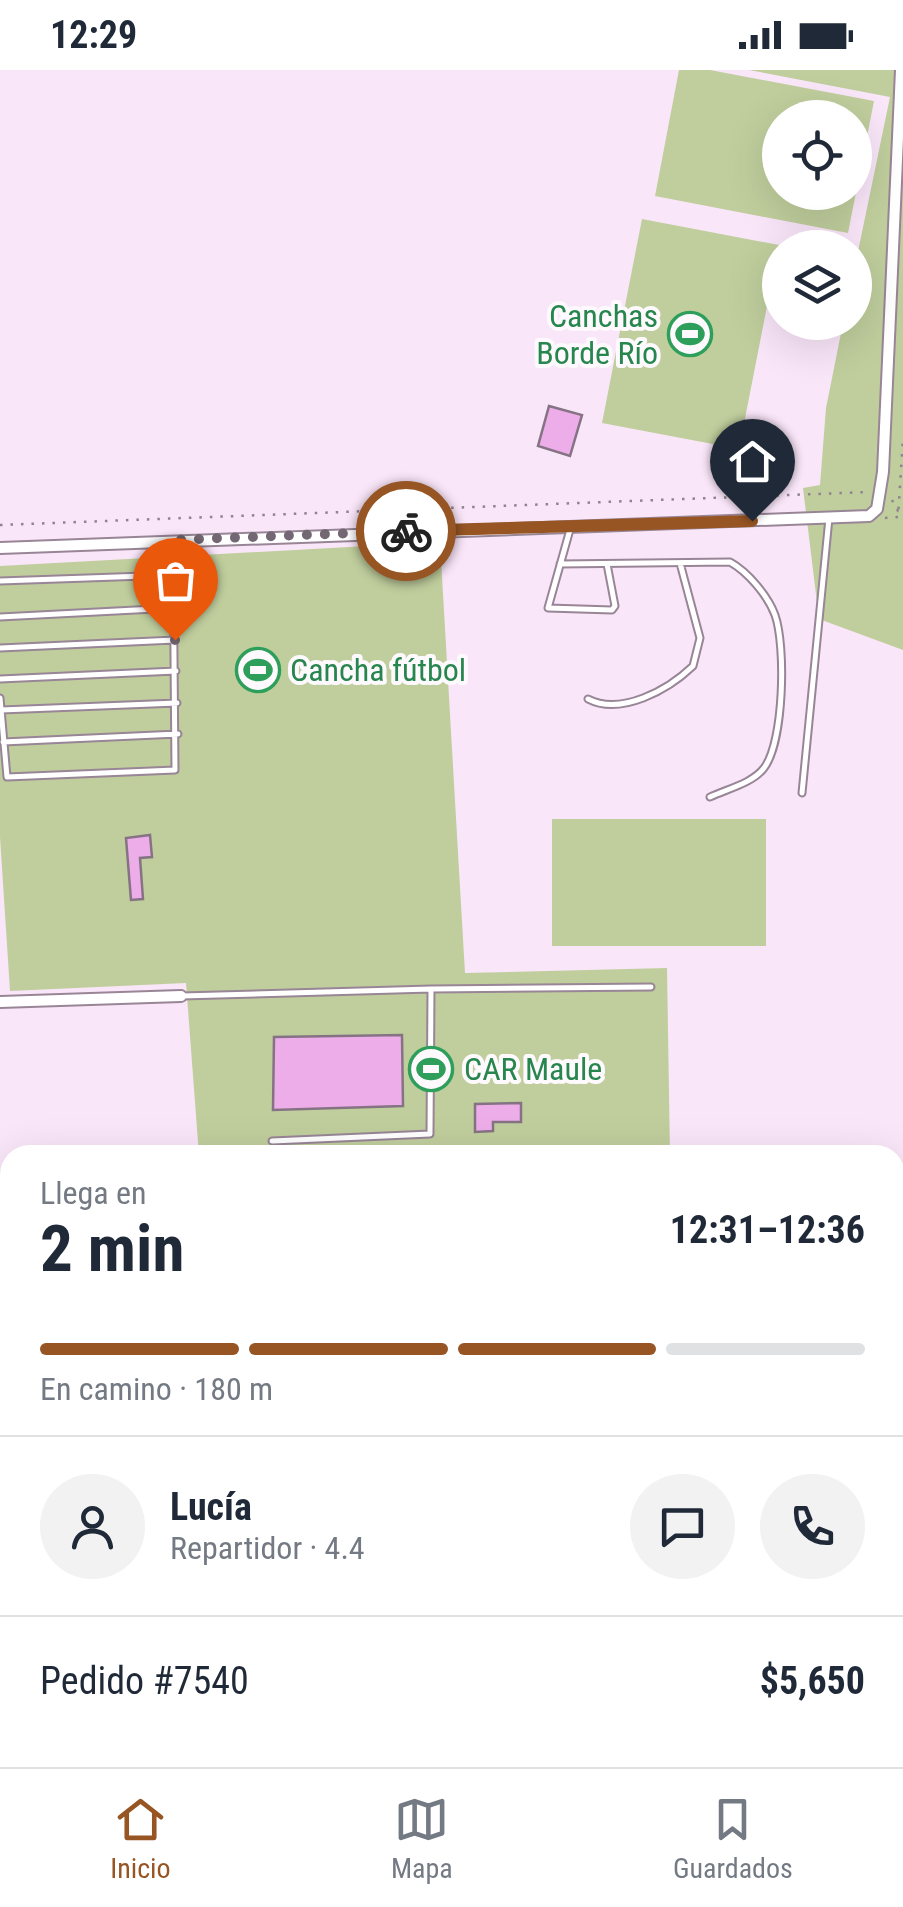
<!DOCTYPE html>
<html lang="es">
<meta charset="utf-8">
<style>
body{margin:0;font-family:"Roboto Condensed",sans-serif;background:#f2f2f3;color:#1f2937;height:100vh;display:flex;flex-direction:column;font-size:38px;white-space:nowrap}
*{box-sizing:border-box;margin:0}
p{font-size:32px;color:#747a83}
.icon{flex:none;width:55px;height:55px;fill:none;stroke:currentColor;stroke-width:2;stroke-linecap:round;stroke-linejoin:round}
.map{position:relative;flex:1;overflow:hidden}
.side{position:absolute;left:0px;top:1075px;width:905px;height:622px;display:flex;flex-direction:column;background:#fff;border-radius:30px 30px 0 0;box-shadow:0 10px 40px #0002}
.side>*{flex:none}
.controls{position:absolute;left:762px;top:30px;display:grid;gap:20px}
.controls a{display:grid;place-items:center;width:110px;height:110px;border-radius:50%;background:#fff;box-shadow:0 10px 40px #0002;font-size:50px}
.pin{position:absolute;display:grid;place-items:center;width:85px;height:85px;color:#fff;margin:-102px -42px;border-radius:50% 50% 50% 0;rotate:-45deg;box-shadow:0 0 10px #0007}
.pin .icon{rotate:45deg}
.courier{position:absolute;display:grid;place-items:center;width:100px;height:100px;margin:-50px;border:8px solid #975523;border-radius:50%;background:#fff;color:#222;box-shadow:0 2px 12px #0007}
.overview em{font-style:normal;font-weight:700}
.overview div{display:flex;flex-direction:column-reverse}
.overview{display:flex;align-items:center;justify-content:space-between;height:170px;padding:0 40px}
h1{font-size:65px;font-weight:700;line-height:75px}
.bar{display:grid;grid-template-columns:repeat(4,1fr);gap:15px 10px;align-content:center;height:120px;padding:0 40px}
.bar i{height:12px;border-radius:8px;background:#e0e1e3}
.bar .on{background:#975523}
.bar p{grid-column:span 4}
.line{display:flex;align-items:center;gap:25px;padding:0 40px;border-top:2px solid #e0e1e3}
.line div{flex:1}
.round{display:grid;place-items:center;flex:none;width:105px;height:105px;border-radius:52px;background:#f2f2f3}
.status{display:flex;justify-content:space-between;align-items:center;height:70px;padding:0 50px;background:#fff;direction:ltr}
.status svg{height:28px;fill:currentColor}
.tabs{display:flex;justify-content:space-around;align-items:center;height:140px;border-top:2px solid #e0e1e3;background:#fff;font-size:28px;color:#747a83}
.tabs a{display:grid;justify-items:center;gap:5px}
.tabs .on{color:#975523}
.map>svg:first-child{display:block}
.green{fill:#c0ce9d;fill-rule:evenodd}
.water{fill:#99c9fa}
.building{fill:#ecade9;stroke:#857384;stroke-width:2.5}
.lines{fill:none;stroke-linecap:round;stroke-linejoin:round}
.service-casing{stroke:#988596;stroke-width:9}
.minor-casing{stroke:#988596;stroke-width:14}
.path{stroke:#908390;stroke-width:2.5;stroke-dasharray:2.5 8;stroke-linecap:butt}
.service{stroke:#fff;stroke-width:5}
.minor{stroke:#fff;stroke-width:10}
.done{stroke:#726772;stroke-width:10;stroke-dasharray:0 18}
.route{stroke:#975523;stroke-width:12}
.labels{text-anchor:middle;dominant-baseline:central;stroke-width:8;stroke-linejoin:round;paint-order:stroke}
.leisure-label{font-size:32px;fill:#27864d;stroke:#fdf9fd;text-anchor:start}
</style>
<div class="status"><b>12:29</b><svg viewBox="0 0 49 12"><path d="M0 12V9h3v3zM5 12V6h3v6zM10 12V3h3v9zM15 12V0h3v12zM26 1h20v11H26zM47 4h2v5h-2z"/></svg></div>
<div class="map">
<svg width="903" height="1697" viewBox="0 0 903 1697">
<rect width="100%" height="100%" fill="#fae6f9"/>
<path class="green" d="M 679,0 L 710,0 L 874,31 L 848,163 L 655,126 ZM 780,48 L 855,48 L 855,122 L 780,122 Z
M 749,0 L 903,0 L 903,580 L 819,549 L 803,418 L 820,415 L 826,338 L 843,253 L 855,252 L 855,196 L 890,27 Z
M 642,149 L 779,175 L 739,379 L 602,353 Z
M 440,472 L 465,903 L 667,898 L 670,1085 L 199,1085 L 186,913 L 10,921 L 0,767 L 0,496 Z
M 552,749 L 766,749 L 766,876 L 552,876 Z
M 903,1272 L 903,1697 L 532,1697 L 540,1688 L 895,1688 L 895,1283 Z"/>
<path class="water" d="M 903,1279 L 903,1387 L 895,1396 L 895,1289 Z
M 903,1510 L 903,1571 L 895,1564 L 895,1511 Z
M 744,1688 L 876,1688 L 880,1697 L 748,1697 Z"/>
<path class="building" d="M 549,336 L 582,345 L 570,386 L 538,376 Z
M 150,765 L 152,787 L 140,788 L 143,829 L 131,830 L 126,768 Z
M 402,965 L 403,1036 L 273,1040 L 274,967 Z
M 521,1033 L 521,1052 L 493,1052 L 493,1061 L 475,1062 L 475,1034 Z"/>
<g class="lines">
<defs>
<path id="service" d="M 571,456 L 548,538 L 612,540 L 615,536 L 607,494
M 560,494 L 730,492 C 748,502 768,526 775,545 C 786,576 784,672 764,698 C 753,713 727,719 710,727
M 0,511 L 174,505
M 0,547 L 174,538
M 0,578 L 175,570
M 0,609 L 176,601
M 0,628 L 7,707 L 175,700 L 173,473
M 588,629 C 621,646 668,620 693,596 L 700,568 L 680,493
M 1,640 L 177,633
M 3,672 L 178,664
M 802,723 L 829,448
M 431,919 L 651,917
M 181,926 L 431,919 L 430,1064 L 272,1071"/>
<path id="minor" d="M 0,478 L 869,446 L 877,439 L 883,402 L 901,0
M 0,932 L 181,926"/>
</defs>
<use href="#service" class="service-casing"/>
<use href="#minor" class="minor-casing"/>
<path class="path" d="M 892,430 L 898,441 L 903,441
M 885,448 L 898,447 L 903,368
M 0,455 L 868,422"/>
<use href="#service" class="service"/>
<use href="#minor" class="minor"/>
</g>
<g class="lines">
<path class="done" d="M 175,570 L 173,470 L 406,461"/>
<path class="route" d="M 406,461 L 752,451"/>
</g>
<defs>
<symbol id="stadium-ring" viewBox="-11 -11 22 22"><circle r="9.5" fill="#fdf9fd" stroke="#2e9e5b" stroke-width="1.5"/><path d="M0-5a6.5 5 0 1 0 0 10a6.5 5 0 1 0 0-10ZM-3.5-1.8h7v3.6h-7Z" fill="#2e9e5b"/></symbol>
</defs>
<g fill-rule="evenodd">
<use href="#stadium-ring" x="665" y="239" width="50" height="50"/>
<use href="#stadium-ring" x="233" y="575" width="50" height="50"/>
<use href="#stadium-ring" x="406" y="974" width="50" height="50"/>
</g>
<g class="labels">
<g class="leisure-label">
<text x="658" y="246" text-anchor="end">Canchas<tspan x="658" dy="37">Borde Río</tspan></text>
<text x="290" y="600">Cancha fútbol</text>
<text x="464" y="999">CAR Maule</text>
</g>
</g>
</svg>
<div class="controls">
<a><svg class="icon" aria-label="locate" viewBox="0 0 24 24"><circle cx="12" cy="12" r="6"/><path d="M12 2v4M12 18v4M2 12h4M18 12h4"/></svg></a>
<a><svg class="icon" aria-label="layers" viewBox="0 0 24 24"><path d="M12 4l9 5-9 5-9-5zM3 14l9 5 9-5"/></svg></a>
</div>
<div class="pin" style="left:175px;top:570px;background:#ea580c"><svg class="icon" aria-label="bag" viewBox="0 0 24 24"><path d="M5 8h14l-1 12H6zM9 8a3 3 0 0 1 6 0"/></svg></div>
<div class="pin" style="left:752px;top:451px;background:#1f2937"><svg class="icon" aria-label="home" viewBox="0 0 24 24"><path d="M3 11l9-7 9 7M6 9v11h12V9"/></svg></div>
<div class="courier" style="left:406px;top:461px"><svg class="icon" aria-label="bike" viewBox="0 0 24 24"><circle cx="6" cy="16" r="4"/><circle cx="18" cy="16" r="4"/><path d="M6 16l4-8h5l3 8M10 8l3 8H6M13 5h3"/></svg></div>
<section class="side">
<div class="overview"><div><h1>2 min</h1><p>Llega en</p></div><em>12:31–12:36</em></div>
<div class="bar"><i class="on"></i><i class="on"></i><i class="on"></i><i></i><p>En camino · 180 m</p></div>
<div class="line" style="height:180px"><a class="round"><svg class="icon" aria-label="person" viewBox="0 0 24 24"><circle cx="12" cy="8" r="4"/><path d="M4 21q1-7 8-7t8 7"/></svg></a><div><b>Lucía</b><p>Repartidor · 4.4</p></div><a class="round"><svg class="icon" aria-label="chat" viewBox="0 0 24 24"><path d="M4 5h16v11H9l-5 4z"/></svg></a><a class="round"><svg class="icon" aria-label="phone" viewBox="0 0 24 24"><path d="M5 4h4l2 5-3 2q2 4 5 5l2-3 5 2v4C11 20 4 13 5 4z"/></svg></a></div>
<div class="line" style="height:130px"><div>Pedido #7540</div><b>$5,650</b></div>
</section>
</div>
<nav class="tabs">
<a class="on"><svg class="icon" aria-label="home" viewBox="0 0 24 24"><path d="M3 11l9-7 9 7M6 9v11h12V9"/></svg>Inicio</a>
<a><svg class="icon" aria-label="map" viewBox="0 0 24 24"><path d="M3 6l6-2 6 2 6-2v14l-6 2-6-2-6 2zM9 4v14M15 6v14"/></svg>Mapa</a>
<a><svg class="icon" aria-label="saved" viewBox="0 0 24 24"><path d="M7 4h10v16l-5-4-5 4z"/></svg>Guardados</a>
</nav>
